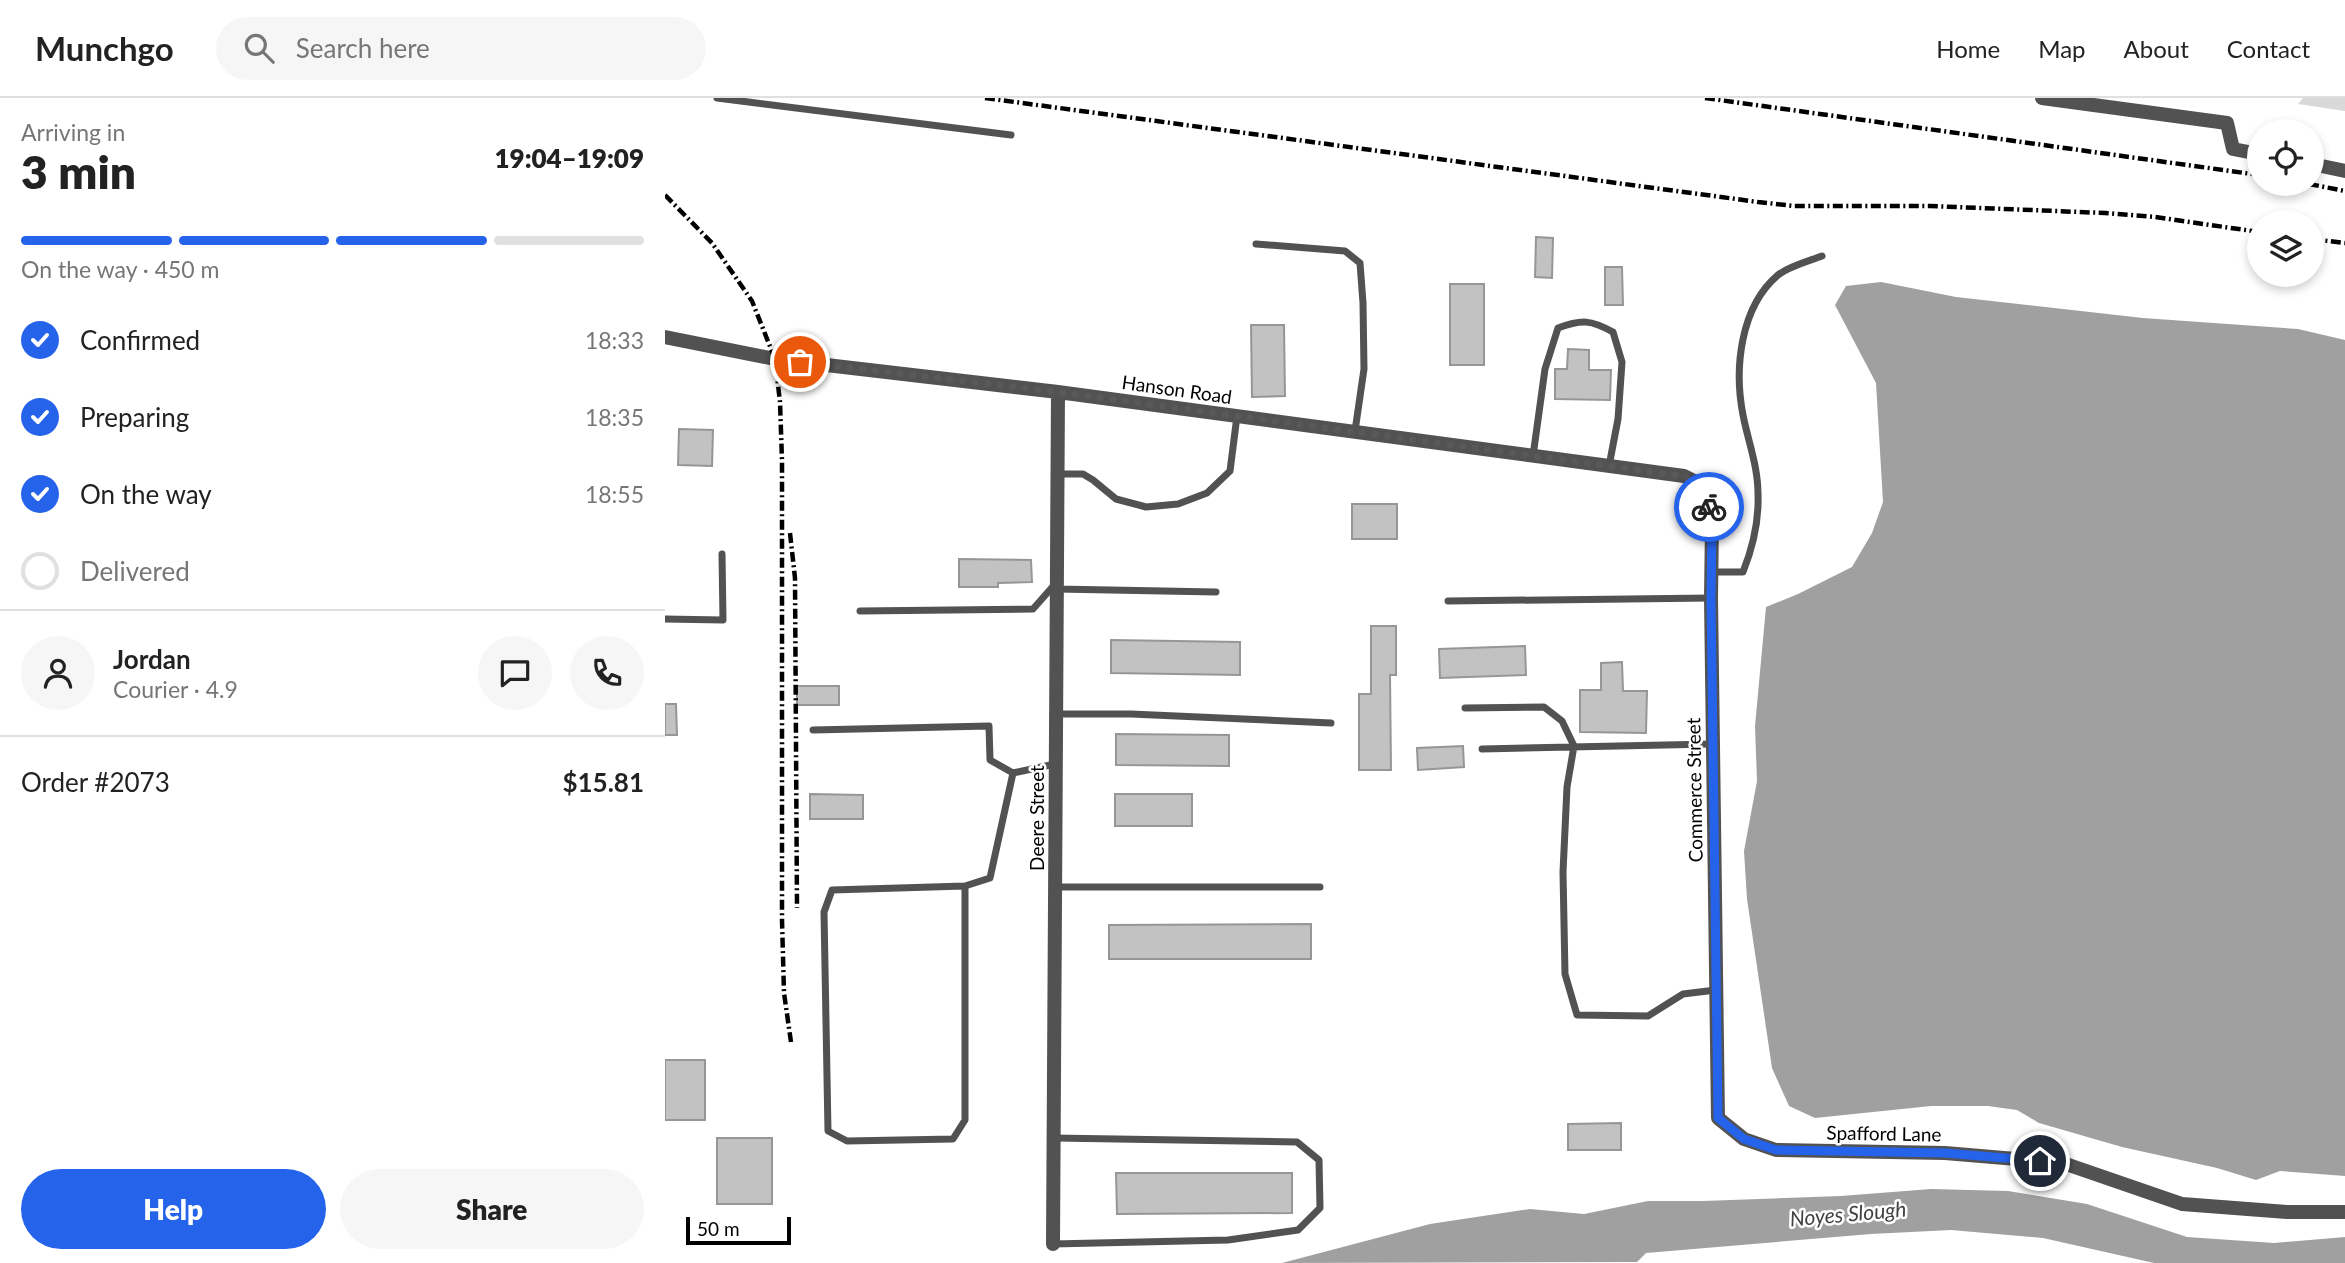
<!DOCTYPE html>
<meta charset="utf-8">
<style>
body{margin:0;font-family:Lato,sans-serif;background:#f6f6f6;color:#222;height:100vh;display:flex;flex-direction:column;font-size:26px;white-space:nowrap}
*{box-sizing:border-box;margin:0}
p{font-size:23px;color:#767676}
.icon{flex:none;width:38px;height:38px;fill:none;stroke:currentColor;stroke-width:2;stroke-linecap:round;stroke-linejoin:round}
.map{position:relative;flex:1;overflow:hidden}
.drawer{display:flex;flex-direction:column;background:#fff;width:665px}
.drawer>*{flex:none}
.tools{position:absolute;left:1582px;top:21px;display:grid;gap:14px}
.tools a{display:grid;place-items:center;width:77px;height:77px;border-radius:50%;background:#fff;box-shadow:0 4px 10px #0003;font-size:35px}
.scale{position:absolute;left:21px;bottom:18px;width:105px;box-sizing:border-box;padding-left:7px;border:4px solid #000;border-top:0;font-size:19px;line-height:24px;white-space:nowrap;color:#000;-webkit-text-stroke:5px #fff;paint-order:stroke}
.pin{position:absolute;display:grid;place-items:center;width:60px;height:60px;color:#fff;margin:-30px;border:4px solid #fff;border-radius:50%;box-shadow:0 2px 7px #0007}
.courier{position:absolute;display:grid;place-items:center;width:70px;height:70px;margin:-35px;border:5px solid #2563eb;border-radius:50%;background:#fff;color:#222;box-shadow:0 2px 9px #0007}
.summary em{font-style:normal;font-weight:800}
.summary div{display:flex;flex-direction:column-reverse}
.summary{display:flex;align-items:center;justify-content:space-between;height:119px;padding:0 21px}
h1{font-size:46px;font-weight:800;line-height:52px}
.bar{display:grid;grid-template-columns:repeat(4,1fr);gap:10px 7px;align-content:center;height:84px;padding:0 21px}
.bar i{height:9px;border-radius:5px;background:#e0e0e0}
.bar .current{background:#2563eb}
.bar p{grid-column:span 4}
.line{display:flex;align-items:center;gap:18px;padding:0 21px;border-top:2px solid #e0e0e0}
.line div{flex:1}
.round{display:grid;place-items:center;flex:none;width:74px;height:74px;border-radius:37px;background:#f6f6f6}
ol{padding:0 21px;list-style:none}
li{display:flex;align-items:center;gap:21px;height:77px}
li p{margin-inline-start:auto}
li .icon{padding:7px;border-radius:50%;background:#2563eb;color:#fff;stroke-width:4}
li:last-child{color:#767676}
li i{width:38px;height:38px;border:4px solid #e0e0e0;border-radius:50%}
.primary-button{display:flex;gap:14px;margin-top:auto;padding:14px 21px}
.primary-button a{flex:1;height:80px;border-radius:42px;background:#2563eb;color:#fff;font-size:28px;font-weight:800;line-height:80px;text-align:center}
.primary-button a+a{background:#f6f6f6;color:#222}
header{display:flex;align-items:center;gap:42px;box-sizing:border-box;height:98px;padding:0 35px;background:#fff;border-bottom:2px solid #e0e0e0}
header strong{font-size:33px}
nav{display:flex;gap:38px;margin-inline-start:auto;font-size:24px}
.search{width:490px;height:63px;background:#f6f6f6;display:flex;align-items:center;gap:18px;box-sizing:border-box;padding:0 24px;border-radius:38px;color:#767676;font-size:26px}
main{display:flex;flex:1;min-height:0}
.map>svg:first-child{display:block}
.green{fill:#d9d9d9}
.water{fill:#a0a0a0}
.building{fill:#c2c2c2;stroke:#969696;stroke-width:2}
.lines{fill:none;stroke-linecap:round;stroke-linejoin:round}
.lane{stroke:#525252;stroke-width:7}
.street{stroke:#525252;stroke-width:14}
.rail{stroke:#000;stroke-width:4.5;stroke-dasharray:10 3.5 2 3.5;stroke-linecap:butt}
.done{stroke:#595959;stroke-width:7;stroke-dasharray:0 12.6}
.route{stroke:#2563eb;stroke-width:9}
.labels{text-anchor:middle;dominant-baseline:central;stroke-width:5;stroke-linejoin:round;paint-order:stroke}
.street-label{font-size:19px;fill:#000;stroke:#fff}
.water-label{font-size:21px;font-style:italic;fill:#414141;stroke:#fff}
</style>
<header>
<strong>Munchgo</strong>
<div class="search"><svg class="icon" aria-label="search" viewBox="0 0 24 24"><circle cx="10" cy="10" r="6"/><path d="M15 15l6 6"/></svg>Search here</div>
<nav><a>Home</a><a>Map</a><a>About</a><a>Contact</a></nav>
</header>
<main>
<section class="drawer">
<div class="summary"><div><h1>3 min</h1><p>Arriving in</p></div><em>19:04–19:09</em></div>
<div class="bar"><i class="current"></i><i class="current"></i><i class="current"></i><i></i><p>On the way · 450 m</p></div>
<ol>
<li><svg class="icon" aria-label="check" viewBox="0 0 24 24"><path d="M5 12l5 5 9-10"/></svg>Confirmed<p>18:33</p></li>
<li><svg class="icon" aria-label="check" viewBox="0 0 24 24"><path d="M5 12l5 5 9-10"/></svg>Preparing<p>18:35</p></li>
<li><svg class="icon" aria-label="check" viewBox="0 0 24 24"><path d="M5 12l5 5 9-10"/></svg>On the way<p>18:55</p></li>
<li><i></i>Delivered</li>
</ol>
<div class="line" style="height:126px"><a class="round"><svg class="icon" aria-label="person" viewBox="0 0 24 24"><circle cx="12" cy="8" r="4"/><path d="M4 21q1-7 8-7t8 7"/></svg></a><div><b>Jordan</b><p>Courier · 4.9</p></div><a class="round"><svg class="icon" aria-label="chat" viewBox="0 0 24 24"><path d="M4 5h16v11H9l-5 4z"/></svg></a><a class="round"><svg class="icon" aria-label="phone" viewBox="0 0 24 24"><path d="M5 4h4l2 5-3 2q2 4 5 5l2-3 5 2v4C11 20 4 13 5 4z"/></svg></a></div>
<div class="line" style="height:91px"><div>Order #2073</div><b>$15.81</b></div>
<div class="primary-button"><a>Help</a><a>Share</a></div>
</section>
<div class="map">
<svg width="1680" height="1165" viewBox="0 0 1680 1165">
<rect width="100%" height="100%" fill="#fff"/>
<path class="green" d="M 1638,0 L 1680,0 L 1680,13 L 1633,6 Z"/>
<path class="water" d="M 1216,184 L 1291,199 L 1478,220 L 1633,231 L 1680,242 L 1680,1078 L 1615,1073 L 1591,1082 L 1552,1070 L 1457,1049 L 1374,1025 L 1352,1012 L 1323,1008 L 1266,1008 L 1150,1020 L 1124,1008 L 1107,970 L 1082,801 L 1079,753 L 1092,683 L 1090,628 L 1101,509 L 1133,496 L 1187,469 L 1207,435 L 1218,404 L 1211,285 L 1170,207 L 1181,188 Z
M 1266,1091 L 1343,1093 L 1422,1106 L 1522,1139 L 1609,1145 L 1680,1139 L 1680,1165 L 1489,1165 L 1378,1140 L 1286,1132 L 1206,1136 L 981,1155 L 972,1164 L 617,1165 L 765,1126 L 865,1111 L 919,1116 L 983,1103 L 1038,1103 L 1176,1098 Z"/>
<path class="building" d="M 871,139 L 888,140 L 887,180 L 870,179 Z
M 940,169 L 957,169 L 958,207 L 940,207 Z
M 785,186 L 819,186 L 819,267 L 785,267 Z
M 586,227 L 619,227 L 620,298 L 587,299 Z
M 903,251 L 924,252 L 924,272 L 946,272 L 945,302 L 890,301 L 890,271 L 902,271 Z
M 14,331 L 48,332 L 47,368 L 13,367 Z
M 687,406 L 732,406 L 732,441 L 687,441 Z
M 294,461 L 366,462 L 367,484 L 333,485 L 333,489 L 294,489 Z
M 706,528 L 731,528 L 731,577 L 725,577 L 726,672 L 694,672 L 694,596 L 706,596 Z
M 446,542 L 575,544 L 575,577 L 446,575 Z
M 860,548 L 861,577 L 775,580 L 774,551 Z
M 957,564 L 958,593 L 982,593 L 981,635 L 915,634 L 915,592 L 936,592 L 936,565 Z
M 132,588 L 174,588 L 174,607 L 132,607 Z
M 0,606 L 11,606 L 12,637 L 0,637 Z
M 451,636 L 564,637 L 564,668 L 451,667 Z
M 798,648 L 799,669 L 753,672 L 752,650 Z
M 145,696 L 198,697 L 198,721 L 145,721 Z
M 450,696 L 527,696 L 527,728 L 450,728 Z
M 646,826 L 646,861 L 444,861 L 444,827 Z
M 0,962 L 40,962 L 40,1022 L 0,1022 Z
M 956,1025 L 956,1052 L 903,1052 L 903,1026 Z
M 52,1040 L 107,1040 L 107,1106 L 52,1106 Z
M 451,1075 L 627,1075 L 627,1115 L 452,1116 Z"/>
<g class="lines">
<path class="lane" d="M 52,0 L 346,37
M 591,146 L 680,153 L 695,165 L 698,205 L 699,271 L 690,333
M 868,358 L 880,271 L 893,230 C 917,221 926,222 948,234 L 957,264 L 953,321 L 944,368
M 392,376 L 418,376 L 428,382 L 451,401 L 481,409 L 513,406 L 542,395 L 565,373 L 572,318
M 1047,474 L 1078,474 C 1088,449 1094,423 1093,396 C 1093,368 1083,343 1078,317 C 1069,271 1075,209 1113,177 C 1124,168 1144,163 1157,158
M 392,491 L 551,494
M 783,503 L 1046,500
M 195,513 L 368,511 L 391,485
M 0,521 L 58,522 L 57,456
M 800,610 L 879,609 L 897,623 L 909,648 L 902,689 L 898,774 L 900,876 L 912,917 L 983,918 L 1018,896 L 1051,892
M 391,616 L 466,616 L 666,625
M 148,632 L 324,628 L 325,662 L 348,675
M 817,651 L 1047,646
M 300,788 L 300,1022 L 288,1041 L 182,1043 L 163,1033 L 159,814 L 167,792 L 300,788 L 325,780 L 348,675 L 390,666
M 390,789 L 655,789
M 388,1146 L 563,1142 L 633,1132 L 655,1110 L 654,1062 L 632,1044 L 389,1040"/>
<path class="street" d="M 1377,0 L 1562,25 L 1568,51 L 1594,56
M 1647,66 L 1680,73
M 0,239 L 110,261 L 393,294 L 1019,378 L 1039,388 L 1047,425 L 1046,500 L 1053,1020 L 1079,1041 L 1111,1052 L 1280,1055 L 1398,1065 L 1517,1106 L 1622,1114 L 1680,1114
M 388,1146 L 393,294"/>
<path class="rail" d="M 320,0 L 1093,104 L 1129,108 L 1265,108 L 1440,115 L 1490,119 L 1594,134
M 1040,0 L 1594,77
M 1644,86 L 1680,93
M 0,97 L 47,145 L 87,203 L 110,261 L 115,304 L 117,363 L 117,822 L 119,895 L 126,944
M 1647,141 L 1680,145
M 125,435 L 130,480 L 132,810"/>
</g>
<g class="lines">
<path class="done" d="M 135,264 L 393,294 L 1018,378 L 1039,388 L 1044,409"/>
<path class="route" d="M 1044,409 L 1047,425 L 1046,500 L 1053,1020 L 1079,1041 L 1111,1052 L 1280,1055 L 1375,1063"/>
</g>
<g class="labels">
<g class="street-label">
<text transform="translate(512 291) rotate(8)">Hanson Road</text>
<text transform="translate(1029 692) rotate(-91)">Commerce Street</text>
<text transform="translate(371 720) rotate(-90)">Deere Street</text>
<text transform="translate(1219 1035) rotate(1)">Spafford Lane</text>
</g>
<g class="water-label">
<text transform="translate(1183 1115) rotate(-5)">Noyes Slough</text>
</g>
</g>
</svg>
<div class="tools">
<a><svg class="icon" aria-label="locate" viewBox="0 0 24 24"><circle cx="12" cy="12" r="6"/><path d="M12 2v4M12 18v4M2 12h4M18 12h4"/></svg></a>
<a><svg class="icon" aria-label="layers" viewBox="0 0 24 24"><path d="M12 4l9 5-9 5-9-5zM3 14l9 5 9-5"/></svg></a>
</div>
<div class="scale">50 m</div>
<div class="pin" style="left:135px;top:264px;background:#ea580c"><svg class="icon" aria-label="bag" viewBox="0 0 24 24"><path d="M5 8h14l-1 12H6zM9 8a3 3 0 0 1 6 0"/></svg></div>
<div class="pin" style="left:1375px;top:1063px;background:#1f2937"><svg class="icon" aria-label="home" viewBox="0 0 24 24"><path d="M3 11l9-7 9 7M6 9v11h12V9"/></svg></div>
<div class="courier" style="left:1044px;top:409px"><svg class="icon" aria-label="bike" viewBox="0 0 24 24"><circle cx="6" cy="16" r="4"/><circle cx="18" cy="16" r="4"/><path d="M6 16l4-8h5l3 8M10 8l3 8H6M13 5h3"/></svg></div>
</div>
</main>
